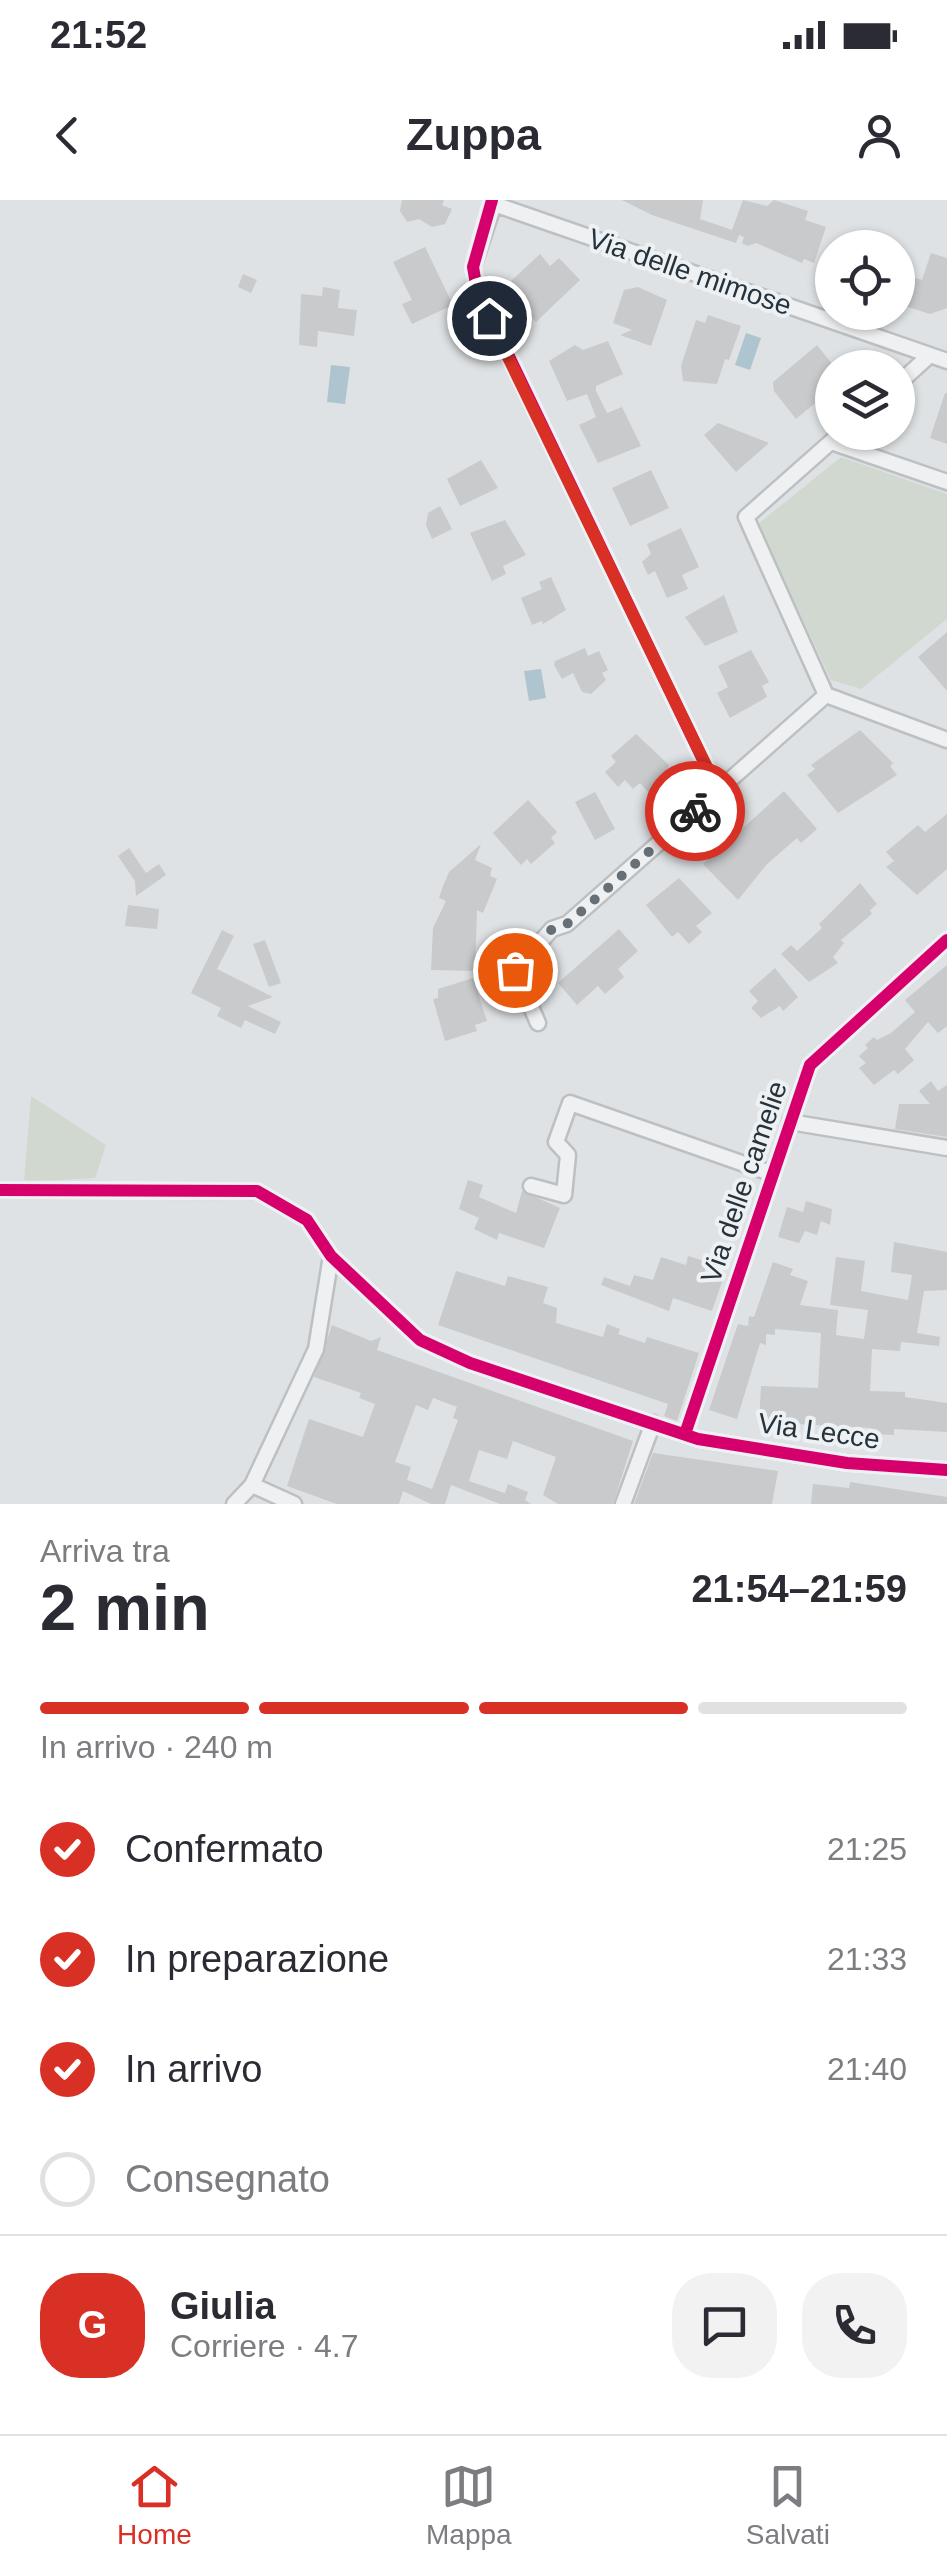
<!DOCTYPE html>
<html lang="it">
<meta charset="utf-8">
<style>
body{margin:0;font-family:Helvetica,sans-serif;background:#f2f2f3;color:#2b2b33;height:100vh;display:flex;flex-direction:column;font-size:38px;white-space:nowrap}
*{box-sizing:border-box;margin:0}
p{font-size:32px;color:#7c7c81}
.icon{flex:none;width:55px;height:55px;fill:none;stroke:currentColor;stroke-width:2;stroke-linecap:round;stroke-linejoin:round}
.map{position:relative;height:1304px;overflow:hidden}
.details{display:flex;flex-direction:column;background:#fff;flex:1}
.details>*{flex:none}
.controls{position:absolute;left:815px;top:30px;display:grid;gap:20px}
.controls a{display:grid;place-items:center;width:100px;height:100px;border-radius:50%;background:#fff;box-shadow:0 2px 8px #0004;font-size:50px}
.pin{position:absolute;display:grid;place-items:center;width:85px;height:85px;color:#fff;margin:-42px;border:5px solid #fff;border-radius:50%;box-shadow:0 2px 10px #0007}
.courier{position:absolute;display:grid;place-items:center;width:100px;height:100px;margin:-50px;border:8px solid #d93025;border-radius:50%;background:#fff;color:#222;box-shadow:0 2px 12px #0007}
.headline em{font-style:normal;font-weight:800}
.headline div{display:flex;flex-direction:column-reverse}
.headline{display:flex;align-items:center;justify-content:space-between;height:170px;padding:0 40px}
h1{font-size:65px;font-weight:800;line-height:75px}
.bar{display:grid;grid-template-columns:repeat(4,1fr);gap:15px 10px;align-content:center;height:120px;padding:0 40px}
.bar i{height:12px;border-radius:8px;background:#e1e1e2}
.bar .current{background:#d93025}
.bar p{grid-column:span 4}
.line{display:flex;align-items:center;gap:25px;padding:0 40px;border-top:2px solid #e1e1e2}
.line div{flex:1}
.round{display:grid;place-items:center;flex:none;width:105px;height:105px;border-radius:40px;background:#f2f2f3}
ol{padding:0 40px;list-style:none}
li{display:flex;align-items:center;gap:30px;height:110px}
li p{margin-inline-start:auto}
li .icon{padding:10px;border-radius:50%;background:#d93025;color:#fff;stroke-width:4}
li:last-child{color:#7c7c81}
li i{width:55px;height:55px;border:5px solid #e1e1e2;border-radius:50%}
.status{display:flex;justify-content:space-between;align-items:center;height:70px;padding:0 50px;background:#fff;direction:ltr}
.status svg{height:28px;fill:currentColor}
header{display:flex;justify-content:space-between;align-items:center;height:130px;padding:0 40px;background:#fff;font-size:45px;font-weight:800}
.tab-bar{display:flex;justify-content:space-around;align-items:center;height:140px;border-top:2px solid #e1e1e2;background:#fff;font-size:28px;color:#7c7c81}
.tab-bar a{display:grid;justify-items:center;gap:5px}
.tab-bar .current{color:#d93025}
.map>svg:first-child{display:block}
.green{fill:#d1d8d0}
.water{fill:#aec4ce}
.building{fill:#c8cacc;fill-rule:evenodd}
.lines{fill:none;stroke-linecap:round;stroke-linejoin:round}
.street-casing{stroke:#bdc0c2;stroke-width:19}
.street{stroke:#eff0f1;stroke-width:14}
.cycleway-casing{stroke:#edf1f4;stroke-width:19}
.cycleway{stroke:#d6006c;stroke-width:12}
.done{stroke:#677077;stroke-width:10;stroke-dasharray:0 18}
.route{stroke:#d93025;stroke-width:12}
.labels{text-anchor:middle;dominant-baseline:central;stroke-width:8;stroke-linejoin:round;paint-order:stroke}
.street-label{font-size:28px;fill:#27333c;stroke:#edf1f4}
</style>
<div class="status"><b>21:52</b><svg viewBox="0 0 49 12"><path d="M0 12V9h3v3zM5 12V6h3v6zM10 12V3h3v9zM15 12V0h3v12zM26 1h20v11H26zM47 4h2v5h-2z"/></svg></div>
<header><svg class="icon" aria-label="back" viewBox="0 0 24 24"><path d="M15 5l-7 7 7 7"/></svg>Zuppa<svg class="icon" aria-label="person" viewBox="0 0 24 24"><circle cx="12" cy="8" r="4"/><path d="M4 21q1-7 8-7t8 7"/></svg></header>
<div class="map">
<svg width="947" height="1304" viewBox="0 0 947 1304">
<rect width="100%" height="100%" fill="#dfe2e4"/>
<path class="green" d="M 841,257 L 947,294 L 947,419 L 861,489 L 831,480 L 758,324 Z
M 31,896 L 106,945 L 95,978 L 24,982 Z"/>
<path class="water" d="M 746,133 L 761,138 L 750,170 L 735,165 Z
M 331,165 L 350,167 L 345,204 L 327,202 Z
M 541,469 L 546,498 L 529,501 L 524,471 Z"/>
<path class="building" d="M 402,0 L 444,0 L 442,5 L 452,9 L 445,24 L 432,27 L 419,19 L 407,22 L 400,11 Z
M 622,0 L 703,0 L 700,19 L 732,30 L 743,0 L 767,6 L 774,0 L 808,11 L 805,20 L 826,27 L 814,63 L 804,59 L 802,63 L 756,43 L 747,46 L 742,43 L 744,37 L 739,35 L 736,43 L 652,15 Z
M 425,47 L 453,105 L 412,124 L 402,104 L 412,100 L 393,62 Z
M 931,53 L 947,58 L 947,108 L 930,114 L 905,106 L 914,78 L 922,80 Z
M 540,54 L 550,66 L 559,58 L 580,80 L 536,122 L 515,100 L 522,93 L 511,81 Z
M 243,74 L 257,80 L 251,93 L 238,87 Z
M 323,87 L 340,90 L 338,108 L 357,110 L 354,136 L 318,131 L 317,147 L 299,145 L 301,94 L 322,96 Z
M 638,87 L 667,100 L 651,146 L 620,135 L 632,130 L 613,123 L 624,90 Z
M 708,115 L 741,126 L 729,160 L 725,159 L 717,184 L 683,181 L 681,166 L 696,120 L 705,123 Z
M 608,141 L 623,174 L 596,186 L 596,191 L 607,213 L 622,207 L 641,246 L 598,263 L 579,225 L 596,217 L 587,194 L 567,201 L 549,161 L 575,145 L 583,150 Z
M 817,145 L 832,164 L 832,189 L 796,219 L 774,191 L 773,182 Z
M 945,193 L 947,193 L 947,244 L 930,238 Z
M 718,223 L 769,243 L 736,272 L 704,235 Z
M 481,260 L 498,288 L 460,306 L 447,279 Z
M 651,270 L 669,308 L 630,326 L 612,288 Z
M 440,306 L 452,329 L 432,339 L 426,325 L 428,313 Z
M 505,320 L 526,355 L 503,366 L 506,374 L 492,381 L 470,333 Z
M 681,328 L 699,367 L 682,375 L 688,389 L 667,398 L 655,371 L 648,375 L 642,362 L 651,354 L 647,344 Z
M 551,377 L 566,410 L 543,424 L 542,421 L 532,425 L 521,398 L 542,389 L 539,382 Z
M 724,395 L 738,432 L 705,446 L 685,417 Z
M 947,432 L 947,491 L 918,457 Z
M 585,448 L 588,456 L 599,451 L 608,470 L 602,473 L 606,480 L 591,494 L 582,492 L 573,473 L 562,479 L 554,465 L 555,461 Z
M 751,450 L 769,482 L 762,486 L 767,497 L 730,518 L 717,493 L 728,487 L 718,466 Z
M 860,530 L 893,563 L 890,566 L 897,575 L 838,613 L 807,575 L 815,569 L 811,565 Z
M 636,534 L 669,565 L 664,580 L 649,593 L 640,583 L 633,589 L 625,580 L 618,587 L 605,572 L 616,562 L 611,556 Z
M 784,591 L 817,629 L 801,643 L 797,638 L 767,664 L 738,700 L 703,664 Z
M 595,592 L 615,629 L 595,640 L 575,602 Z
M 528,600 L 557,632 L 551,638 L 555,643 L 531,664 L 527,659 L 521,665 L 493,633 Z
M 947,614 L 947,669 L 917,695 L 886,667 L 894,661 L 886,652 L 918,625 L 925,632 Z
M 481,644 L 475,660 L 492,668 L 490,676 L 497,679 L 483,713 L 477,710 L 475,771 L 431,770 L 433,728 L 446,701 L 439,698 L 443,686 L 449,672 Z
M 129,648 L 146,673 L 159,664 L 166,675 L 136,696 L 135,681 L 118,656 Z
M 679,678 L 712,713 L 696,726 L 702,732 L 689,744 L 678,732 L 672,737 L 646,705 Z
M 860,683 L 877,704 L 870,710 L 872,714 L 841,740 L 844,743 L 833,757 L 838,763 L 809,782 L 781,754 L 791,745 L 797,751 L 822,728 L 819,724 Z
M 128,705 L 159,709 L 157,729 L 125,726 Z
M 619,729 L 638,751 L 618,769 L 624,777 L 605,794 L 598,786 L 577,805 L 558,783 Z
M 222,730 L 234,736 L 217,769 L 273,797 L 248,806 L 281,822 L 275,834 L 245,820 L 241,828 L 217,816 L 221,808 L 191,793 Z
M 265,740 L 281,783 L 269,787 L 253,744 Z
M 947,765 L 947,826 L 938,833 L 928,822 L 905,849 L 914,860 L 898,874 L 894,870 L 874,885 L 859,868 L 866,863 L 859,856 L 868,848 L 865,845 L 874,837 L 877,840 L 891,833 L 915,812 L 905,800 Z
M 775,768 L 798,797 L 783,811 L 780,806 L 761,818 L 751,808 L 758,801 L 749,791 Z
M 473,778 L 487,821 L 475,825 L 477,831 L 445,841 L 433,799 L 438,798 L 438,789 Z
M 931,881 L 938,891 L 947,885 L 947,937 L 895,929 L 899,904 L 930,904 L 919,891 Z
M 468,980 L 483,985 L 479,997 L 516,1013 L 522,991 L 560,1008 L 544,1048 L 499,1033 L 497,1040 L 474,1029 L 479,1018 L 459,1009 Z
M 806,1001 L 832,1009 L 830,1025 L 821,1021 L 817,1035 L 805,1031 L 799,1043 L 778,1037 L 787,1007 L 803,1012 Z
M 894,1042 L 947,1052 L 947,1090 L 924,1091 L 917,1133 L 940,1137 L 939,1146 L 901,1142 L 900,1151 L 872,1149 L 870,1191 L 905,1192 L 905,1197 L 947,1203 L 947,1232 L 894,1229 L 894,1235 L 870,1234 L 871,1228 L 759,1222 L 761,1186 L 818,1188 L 821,1133 L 775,1129 L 775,1135 L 766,1134 L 766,1145 L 760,1143 L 737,1219 L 709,1210 L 738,1124 L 748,1126 L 749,1116 L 754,1117 L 773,1062 L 793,1069 L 790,1075 L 808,1081 L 800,1105 L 838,1110 L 836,1135 L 864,1139 L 868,1110 L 830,1105 L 836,1057 L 865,1061 L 861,1091 L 908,1100 L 912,1075 L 891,1072 Z
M 688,1056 L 708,1062 L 704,1073 L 723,1079 L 712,1111 L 673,1098 L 669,1111 L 601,1085 L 604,1077 L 630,1086 L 634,1075 L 653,1080 L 661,1057 L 686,1065 Z
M 456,1071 L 505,1086 L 508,1076 L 548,1087 L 543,1103 L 557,1108 L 556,1123 L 603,1137 L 607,1124 L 620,1129 L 618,1134 L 645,1143 L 647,1137 L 699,1153 L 677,1221 L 664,1216 L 668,1204 L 438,1125 Z
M 332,1125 L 371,1141 L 381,1137 L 377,1150 L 633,1241 L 613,1304 L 558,1304 L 543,1295 L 556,1257 L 513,1241 L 507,1259 L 479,1250 L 469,1281 L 505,1293 L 508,1284 L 528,1292 L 525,1300 L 531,1304 L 500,1304 L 451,1285 L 445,1304 L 431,1304 L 403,1291 L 399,1304 L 337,1304 L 287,1286 L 309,1219 L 363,1237 L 375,1204 L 359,1198 L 361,1193 L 314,1177 ZM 433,1198 L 457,1207 L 453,1218 L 458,1220 L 432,1289 L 407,1280 L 411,1267 L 395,1262 L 416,1205 L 428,1210 Z
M 653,1253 L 778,1271 L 772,1304 L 634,1304 Z
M 850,1282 L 947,1297 L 947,1304 L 811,1304 L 813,1284 L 849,1288 Z"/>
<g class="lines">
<defs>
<path id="street" d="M 494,4 L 473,67 L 477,90 L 718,591
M 494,4 L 947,161
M 898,184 L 930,155
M 842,232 L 746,317 L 826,495 L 947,540
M 831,242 L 947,282
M 538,823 L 515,770 L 552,729 L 567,724 L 826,495
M 790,922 L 947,948
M 531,986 L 564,995 L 568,955 L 556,942 L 570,903 L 773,974
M 0,990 L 257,991 L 307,1020 L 331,1056 L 420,1140 L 470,1163 L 698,1239 L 847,1263 L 947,1270
M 685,1234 L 810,865 L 947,740
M 252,1285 L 294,1304
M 234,1304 L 252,1285 L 316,1149 L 331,1056
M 623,1304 L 653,1223"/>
</defs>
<use href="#street" class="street-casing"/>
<use href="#street" class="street"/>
<defs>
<path id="cycleway" d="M 492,0 L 473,67 L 477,90 L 718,591
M 0,990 L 257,991 L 307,1020 L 331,1056 L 420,1140 L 470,1163 L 698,1239 L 847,1263 L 947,1270
M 685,1234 L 810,865 L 947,740"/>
</defs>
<use href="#cycleway" class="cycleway-casing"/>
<use href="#cycleway" class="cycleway"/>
</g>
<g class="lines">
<path class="done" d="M 515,770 L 552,729 L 567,724 L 695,611"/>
<path class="route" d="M 489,118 L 718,590 L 695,611"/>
</g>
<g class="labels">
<g class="street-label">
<text transform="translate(690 72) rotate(19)">Via delle mimose</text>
<text transform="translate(744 982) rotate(-71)">Via delle camelie</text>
<text transform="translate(819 1231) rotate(8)">Via Lecce</text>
</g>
</g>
</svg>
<div class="controls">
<a><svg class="icon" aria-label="locate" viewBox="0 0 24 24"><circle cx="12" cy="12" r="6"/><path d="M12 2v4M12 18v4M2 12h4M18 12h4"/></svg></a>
<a><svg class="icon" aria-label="layers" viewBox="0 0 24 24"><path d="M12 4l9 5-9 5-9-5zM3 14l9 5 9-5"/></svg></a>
</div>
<div class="pin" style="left:515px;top:770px;background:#ea580c"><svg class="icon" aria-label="bag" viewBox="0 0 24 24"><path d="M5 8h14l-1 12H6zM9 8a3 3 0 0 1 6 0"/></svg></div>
<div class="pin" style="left:489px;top:118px;background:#1f2937"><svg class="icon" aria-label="home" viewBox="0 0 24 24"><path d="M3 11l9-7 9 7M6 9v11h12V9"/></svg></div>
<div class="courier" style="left:695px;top:611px"><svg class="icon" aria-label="bike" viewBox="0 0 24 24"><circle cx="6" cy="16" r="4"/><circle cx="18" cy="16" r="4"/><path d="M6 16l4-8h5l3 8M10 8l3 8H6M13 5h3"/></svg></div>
</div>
<section class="details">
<div class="headline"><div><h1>2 min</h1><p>Arriva tra</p></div><em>21:54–21:59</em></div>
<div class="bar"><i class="current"></i><i class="current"></i><i class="current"></i><i></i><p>In arrivo · 240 m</p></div>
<ol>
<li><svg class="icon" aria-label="check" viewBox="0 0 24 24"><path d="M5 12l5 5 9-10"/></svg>Confermato<p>21:25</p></li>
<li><svg class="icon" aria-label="check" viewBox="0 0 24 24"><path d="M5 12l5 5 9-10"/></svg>In preparazione<p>21:33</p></li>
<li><svg class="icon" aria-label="check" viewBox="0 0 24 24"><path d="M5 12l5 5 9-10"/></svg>In arrivo<p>21:40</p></li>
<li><i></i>Consegnato</li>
</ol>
<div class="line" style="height:180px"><b class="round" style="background:#d93025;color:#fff">G</b><div><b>Giulia</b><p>Corriere · 4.7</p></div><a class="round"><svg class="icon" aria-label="chat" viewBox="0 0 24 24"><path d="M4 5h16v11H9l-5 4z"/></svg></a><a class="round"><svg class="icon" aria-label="phone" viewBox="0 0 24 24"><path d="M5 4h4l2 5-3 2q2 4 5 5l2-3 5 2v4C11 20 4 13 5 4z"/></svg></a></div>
</section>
<nav class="tab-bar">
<a class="current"><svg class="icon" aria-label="home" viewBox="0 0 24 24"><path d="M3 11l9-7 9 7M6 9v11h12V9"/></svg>Home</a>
<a><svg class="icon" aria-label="map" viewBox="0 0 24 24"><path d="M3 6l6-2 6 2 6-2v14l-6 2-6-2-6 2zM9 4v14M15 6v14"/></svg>Mappa</a>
<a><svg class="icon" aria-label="saved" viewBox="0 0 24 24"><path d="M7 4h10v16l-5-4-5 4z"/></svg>Salvati</a>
</nav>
